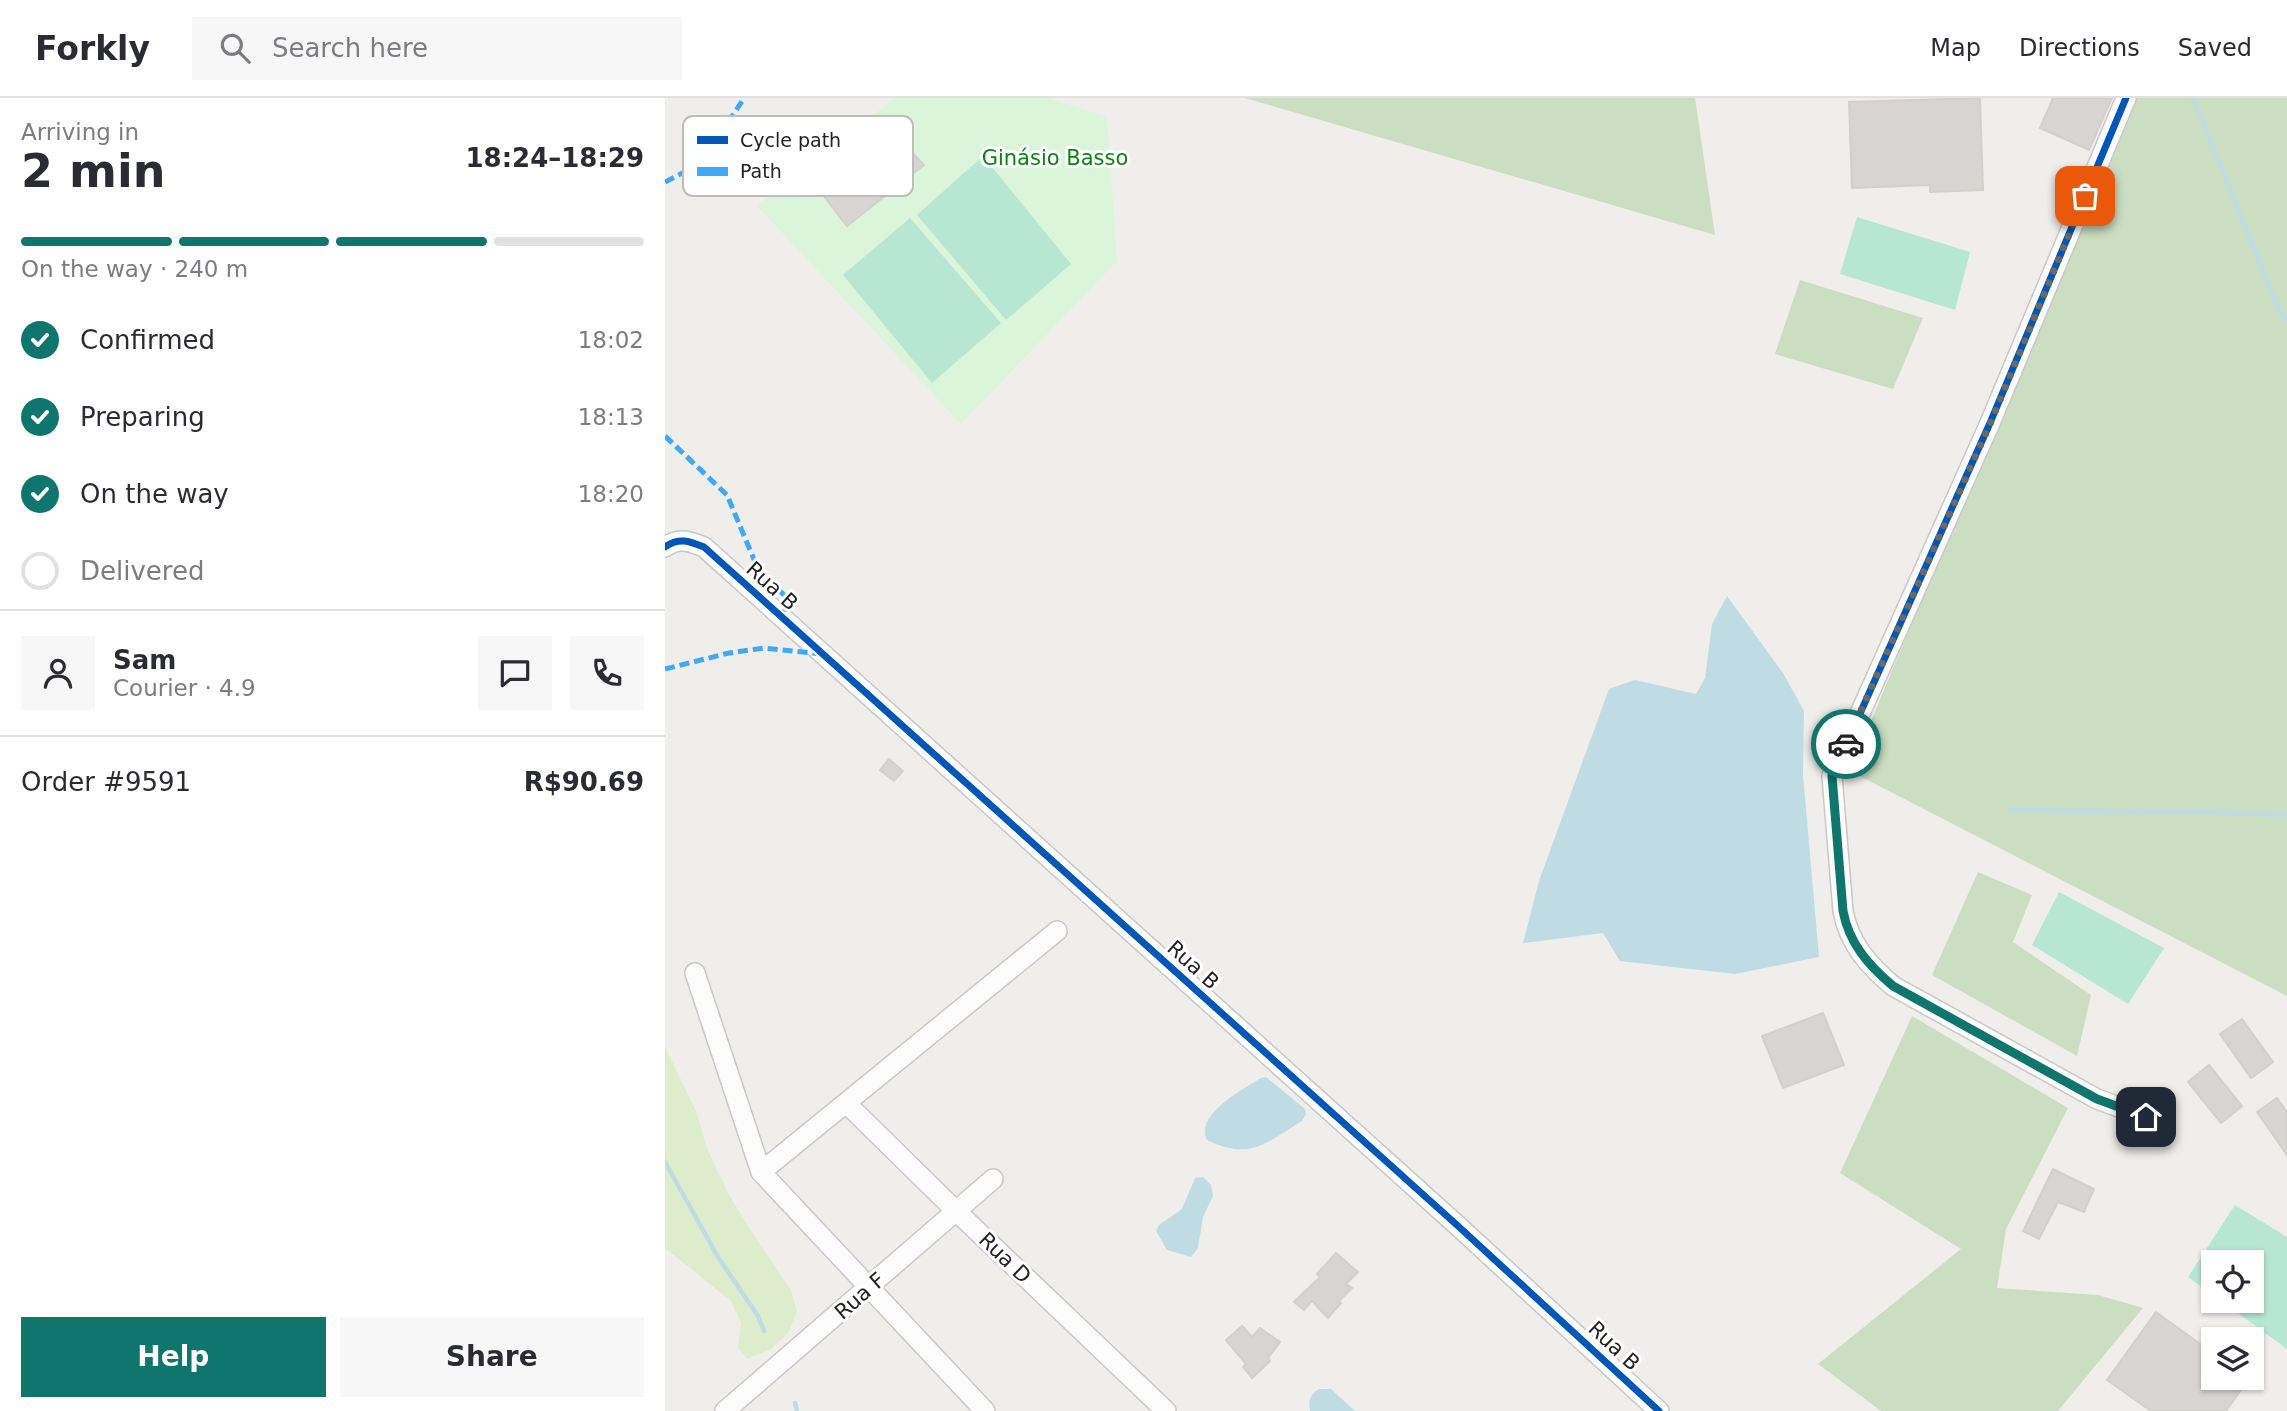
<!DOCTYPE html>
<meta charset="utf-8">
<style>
body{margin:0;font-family:"DejaVu Sans",sans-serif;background:#f7f7f7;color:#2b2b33;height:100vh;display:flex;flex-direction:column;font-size:26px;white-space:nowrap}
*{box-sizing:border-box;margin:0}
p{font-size:23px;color:#7c7c81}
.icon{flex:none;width:38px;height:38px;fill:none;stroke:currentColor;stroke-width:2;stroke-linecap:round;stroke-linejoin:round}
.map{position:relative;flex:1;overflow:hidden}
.drawer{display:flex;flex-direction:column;background:#fff;width:665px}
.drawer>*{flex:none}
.fabs{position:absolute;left:1536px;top:1152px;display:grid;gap:14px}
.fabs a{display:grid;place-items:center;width:63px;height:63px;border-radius:0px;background:#fff;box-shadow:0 2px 5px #0004;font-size:35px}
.pin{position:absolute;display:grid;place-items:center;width:60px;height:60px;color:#fff;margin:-30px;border-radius:14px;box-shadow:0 4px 10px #0006}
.courier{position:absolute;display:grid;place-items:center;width:70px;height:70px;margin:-35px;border:5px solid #0f766e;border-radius:50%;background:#fff;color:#222;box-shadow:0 2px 9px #0007}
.overview em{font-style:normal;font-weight:800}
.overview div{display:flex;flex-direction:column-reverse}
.overview{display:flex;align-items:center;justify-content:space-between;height:119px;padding:0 21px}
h1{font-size:46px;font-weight:800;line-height:52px}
.bar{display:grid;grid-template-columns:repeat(4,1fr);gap:10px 7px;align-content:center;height:84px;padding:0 21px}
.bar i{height:9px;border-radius:5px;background:#e1e1e2}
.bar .active{background:#0f766e}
.bar p{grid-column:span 4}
.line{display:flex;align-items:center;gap:18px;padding:0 21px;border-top:2px solid #e1e1e2}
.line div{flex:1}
.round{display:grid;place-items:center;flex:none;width:74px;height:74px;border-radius:0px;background:#f7f7f7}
ol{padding:0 21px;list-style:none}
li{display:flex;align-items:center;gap:21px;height:77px}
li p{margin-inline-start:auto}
li .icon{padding:7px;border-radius:50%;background:#0f766e;color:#fff;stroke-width:4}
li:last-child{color:#7c7c81}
li i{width:38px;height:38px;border:4px solid #e1e1e2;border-radius:50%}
.action{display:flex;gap:14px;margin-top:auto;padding:14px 21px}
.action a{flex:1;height:80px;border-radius:0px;background:#0f766e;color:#fff;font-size:28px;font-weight:800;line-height:80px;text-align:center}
.action a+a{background:#f7f7f7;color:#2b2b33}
header{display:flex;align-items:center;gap:42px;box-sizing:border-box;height:98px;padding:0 35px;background:#fff;border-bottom:2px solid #e1e1e2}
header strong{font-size:33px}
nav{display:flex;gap:38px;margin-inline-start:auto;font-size:24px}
.search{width:490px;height:63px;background:#f7f7f7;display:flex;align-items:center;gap:18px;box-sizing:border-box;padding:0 24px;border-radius:0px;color:#7c7c81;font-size:26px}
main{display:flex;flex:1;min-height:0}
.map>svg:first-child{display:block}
.grass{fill:#ddeccb}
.forest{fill:#cbdec1}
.park{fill:#daf5da}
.pitch{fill:#b7e6d2}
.water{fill:#bfdbe3}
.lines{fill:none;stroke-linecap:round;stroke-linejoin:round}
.stream{stroke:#bfdbe3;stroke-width:4.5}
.building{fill:#d7d4d2;stroke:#d3d0cc;stroke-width:2}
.minor-casing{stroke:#c9c8c7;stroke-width:22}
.minor{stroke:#fdfcfc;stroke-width:19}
.quiet{stroke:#3fa9f5;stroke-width:5;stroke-dasharray:10 5;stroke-linecap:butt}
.cycleway-casing{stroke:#fff;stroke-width:11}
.cycleway{stroke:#0057b8;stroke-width:7}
.done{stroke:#6a6968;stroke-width:7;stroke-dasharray:0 12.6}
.route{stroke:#0f766e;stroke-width:9}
.labels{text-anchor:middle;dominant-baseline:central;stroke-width:6;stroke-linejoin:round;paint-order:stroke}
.park-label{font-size:21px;fill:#0c8416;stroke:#fff}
.street-label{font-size:21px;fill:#222;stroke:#fff}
.key{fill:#fff;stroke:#bdbdbd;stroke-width:2}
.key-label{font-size:19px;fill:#222}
</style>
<header>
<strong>Forkly</strong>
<div class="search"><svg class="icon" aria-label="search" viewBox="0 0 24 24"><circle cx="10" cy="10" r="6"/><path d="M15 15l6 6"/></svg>Search here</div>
<nav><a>Map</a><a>Directions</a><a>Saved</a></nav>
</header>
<main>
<section class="drawer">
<div class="overview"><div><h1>2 min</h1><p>Arriving in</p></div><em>18:24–18:29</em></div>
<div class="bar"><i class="active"></i><i class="active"></i><i class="active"></i><i></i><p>On the way · 240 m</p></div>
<ol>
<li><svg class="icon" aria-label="check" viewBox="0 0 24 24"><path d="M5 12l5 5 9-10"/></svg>Confirmed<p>18:02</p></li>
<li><svg class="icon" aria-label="check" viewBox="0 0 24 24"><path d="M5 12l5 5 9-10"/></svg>Preparing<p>18:13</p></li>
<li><svg class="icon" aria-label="check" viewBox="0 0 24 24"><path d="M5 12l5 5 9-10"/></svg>On the way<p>18:20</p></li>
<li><i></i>Delivered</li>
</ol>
<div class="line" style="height:126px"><a class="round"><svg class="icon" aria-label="person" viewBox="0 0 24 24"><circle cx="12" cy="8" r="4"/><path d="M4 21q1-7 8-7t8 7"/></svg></a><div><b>Sam</b><p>Courier · 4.9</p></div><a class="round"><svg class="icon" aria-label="chat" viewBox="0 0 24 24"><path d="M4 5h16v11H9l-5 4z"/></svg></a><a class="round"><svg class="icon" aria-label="phone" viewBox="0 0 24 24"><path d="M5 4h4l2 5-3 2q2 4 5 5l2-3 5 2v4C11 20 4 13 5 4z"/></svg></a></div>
<div class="line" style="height:91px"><div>Order #9591</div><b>R$90.69</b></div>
<div class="action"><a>Help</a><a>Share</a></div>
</section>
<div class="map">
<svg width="1622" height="1313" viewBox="0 0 1622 1313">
<rect width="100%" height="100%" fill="#f0eeeb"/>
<path class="grass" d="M 0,949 L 31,1013 L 43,1053 L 64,1097 L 97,1150 L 125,1190 L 132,1213 L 123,1235 L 106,1251 L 82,1261 L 73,1249 L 76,1225 L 66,1203 L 0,1150 Z"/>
<path class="forest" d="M 580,0 L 1030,0 L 1050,137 Z
M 1467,0 L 1622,0 L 1622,898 L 1185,673 Z
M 1135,182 L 1258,220 L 1228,291 L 1110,256 Z
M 1313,774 L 1367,797 L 1348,844 L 1426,897 L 1412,958 L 1267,877 Z
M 1247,918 L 1403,1010 L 1341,1131 L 1332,1190 L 1433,1197 L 1478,1210 L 1393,1313 L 1216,1313 L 1153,1266 L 1296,1151 L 1175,1075 Z"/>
<path class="park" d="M 230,0 L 384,0 L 442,19 L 452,163 L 296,326 L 92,108 Z"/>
<path class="pitch" d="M 318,58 L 406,166 L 341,222 L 252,117 Z
M 1192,119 L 1305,154 L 1290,212 L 1175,176 Z
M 245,120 L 336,225 L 267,285 L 178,177 Z
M 1394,794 L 1499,850 L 1463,906 L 1367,847 Z
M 1570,1107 L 1622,1139 L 1622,1251 L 1555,1202 L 1587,1202 L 1587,1164 L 1549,1164 L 1549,1198 L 1523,1179 Z"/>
<path class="water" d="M 1062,498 L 1118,575 L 1139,613 L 1138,677 L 1154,859 L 1070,876 L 955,863 L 938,835 L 858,845 L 874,783 L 944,591 L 970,582 L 1031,596 L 1040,580 L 1047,526 Z
M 601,979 L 640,1011 L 641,1016 L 637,1023 C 601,1045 585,1063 542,1042 C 530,1016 577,992 596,980 Z
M 538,1079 L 546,1087 L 548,1098 L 538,1119 L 533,1150 L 526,1159 L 502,1152 L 491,1133 L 494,1127 L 517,1111 L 530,1080 Z
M 654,1291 L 666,1291 L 690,1313 L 645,1313 C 643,1303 645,1296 654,1291 Z"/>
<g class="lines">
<path class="stream" d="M 1528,0 L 1613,210 L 1622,222
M 1345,712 L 1535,714 L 1622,717
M 0,1064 L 53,1159 L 93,1218 L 99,1233
M 130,1305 L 132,1313"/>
</g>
<path class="building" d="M 1315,0 L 1318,92 L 1265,94 L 1265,87 L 1187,90 L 1184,4 Z
M 1388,0 L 1447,0 L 1424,52 L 1375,30 Z
M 214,20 L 259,67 L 182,128 L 143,78 Z
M 224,661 L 238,673 L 229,683 L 215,672 Z
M 1158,915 L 1179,967 L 1118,990 L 1097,938 Z
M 1577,921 L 1608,964 L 1586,980 L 1555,936 Z
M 1544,967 L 1577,1008 L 1556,1025 L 1523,984 Z
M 1612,1000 L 1622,1014 L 1622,1057 L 1592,1014 Z
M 1388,1071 L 1429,1091 L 1419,1114 L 1393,1104 L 1374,1141 L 1358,1133 Z
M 671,1155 L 693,1174 L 681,1186 L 687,1190 L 674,1203 L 676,1205 L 663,1220 L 647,1203 L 639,1212 L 629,1204 L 655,1179 L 652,1176 Z
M 1491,1214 L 1549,1256 L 1549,1279 L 1585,1279 L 1561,1313 L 1486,1313 L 1442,1282 Z
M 577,1228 L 587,1239 L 595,1230 L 615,1244 L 603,1260 L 605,1263 L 587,1280 L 578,1269 L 581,1266 L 561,1242 Z"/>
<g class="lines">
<defs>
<path id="minor" d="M 1461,0 L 1325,325 L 1167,678 L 1178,813 C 1184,845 1203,867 1228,888 L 1432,1001 L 1481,1019
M 0,449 C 14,439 24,443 39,449 L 793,1128 L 994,1313
M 30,875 L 96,1074 L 320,1313
M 181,1005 L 291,1113 L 501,1313
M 96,1074 L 392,833
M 60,1313 L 328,1081"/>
</defs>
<use href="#minor" class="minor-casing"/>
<use href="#minor" class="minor"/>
<path class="quiet" d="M 0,84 L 37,65 L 79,0
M 0,338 L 62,397 L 93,471 L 121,499 L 119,522
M 0,571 L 64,555 L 99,550 L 157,556"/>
<defs>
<path id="cycleway" d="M 1461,0 L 1325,325 L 1167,678 L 1178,813 C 1184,845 1203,867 1228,888 L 1432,1001 L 1481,1019
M 0,449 C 14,439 24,443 39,449 L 793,1128 L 994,1313"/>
</defs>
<use href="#cycleway" class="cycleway-casing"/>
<use href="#cycleway" class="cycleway"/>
</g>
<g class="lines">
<path class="done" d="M 1181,646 L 1325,326 L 1420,98"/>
<path class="route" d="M 1181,646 L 1167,678 L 1178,813 C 1184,845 1203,867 1228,888 L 1432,1001 L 1481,1019"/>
</g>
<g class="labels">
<g class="park-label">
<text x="390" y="60">Ginásio Basso</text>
</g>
<g class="street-label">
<text transform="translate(107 488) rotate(42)">Rua B</text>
<text transform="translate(528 867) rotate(42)">Rua B</text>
<text transform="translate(340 1160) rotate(44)">Rua D</text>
<text transform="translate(195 1198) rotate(-41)">Rua F</text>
<text transform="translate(949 1248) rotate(43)">Rua B</text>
</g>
</g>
<rect x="18" y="18" width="230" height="80" rx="10" class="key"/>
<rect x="32" y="38" width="31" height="8" fill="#0057b8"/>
<rect x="32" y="69" width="31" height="9" fill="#3fa9f5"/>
<g class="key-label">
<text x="75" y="49">Cycle path</text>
<text x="75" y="80">Path</text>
</g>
</svg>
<div class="fabs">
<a><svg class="icon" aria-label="locate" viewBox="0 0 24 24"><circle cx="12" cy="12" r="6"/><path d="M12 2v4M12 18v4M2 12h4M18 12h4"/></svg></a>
<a><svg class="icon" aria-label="layers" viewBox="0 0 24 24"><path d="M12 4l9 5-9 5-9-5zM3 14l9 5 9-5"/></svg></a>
</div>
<div class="pin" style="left:1420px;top:98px;background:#ea580c"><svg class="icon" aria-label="bag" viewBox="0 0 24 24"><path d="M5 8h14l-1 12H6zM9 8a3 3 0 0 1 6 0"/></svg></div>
<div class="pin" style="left:1481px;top:1019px;background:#1f2937"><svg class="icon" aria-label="home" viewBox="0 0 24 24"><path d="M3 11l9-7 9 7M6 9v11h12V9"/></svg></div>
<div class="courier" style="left:1181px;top:646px"><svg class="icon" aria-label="car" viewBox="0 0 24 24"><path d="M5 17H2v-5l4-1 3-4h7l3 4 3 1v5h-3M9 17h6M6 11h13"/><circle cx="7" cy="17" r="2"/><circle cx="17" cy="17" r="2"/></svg></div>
</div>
</main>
